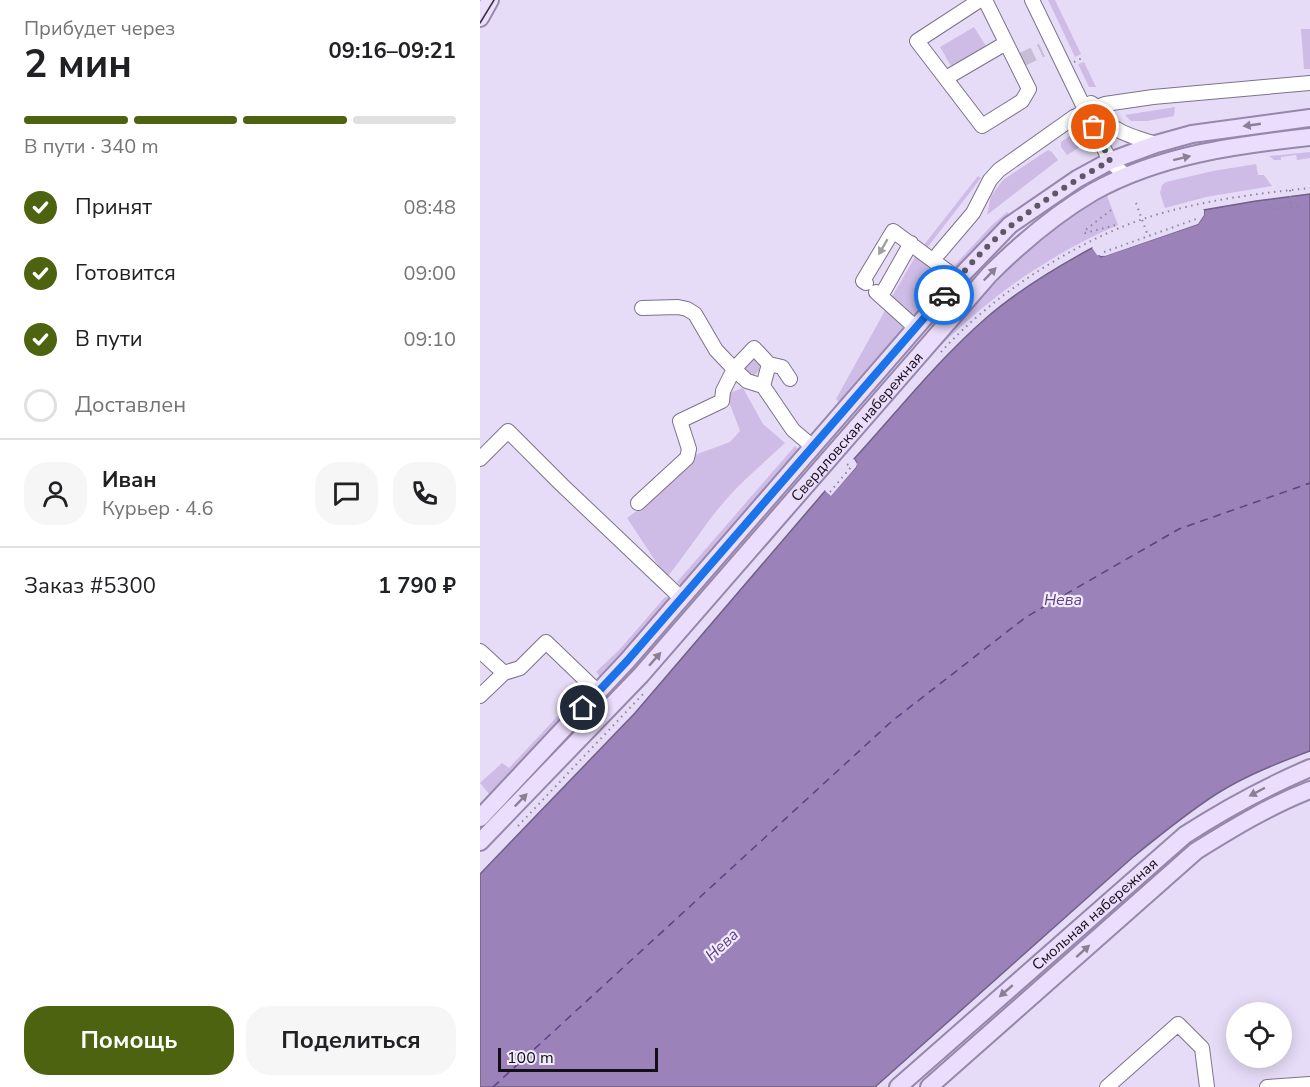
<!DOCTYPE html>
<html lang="ru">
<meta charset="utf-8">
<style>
body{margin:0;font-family:"Nunito Sans",sans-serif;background:#f6f6f6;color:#202124;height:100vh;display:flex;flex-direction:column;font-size:22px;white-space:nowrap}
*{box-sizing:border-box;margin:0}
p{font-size:20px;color:#757577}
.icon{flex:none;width:33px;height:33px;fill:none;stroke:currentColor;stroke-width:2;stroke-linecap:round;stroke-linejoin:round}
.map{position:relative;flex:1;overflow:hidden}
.sheet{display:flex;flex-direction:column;background:#fff;width:480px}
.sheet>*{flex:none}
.fabs{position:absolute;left:746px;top:1002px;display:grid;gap:12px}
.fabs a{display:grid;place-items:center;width:66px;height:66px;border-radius:50%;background:#fff;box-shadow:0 3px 15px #0003;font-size:30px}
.scale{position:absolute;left:18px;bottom:15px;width:160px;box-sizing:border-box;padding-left:6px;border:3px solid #130f18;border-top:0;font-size:16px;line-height:21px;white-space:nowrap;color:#130f18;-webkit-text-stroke:4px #f2ebfb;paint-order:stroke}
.pin{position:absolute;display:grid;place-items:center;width:51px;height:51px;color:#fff;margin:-26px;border:3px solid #fff;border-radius:50%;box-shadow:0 2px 6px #0007}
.courier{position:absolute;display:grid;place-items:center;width:60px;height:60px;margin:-30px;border:4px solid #1a73e8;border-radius:50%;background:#fff;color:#222;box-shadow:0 2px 8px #0007}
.head em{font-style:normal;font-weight:700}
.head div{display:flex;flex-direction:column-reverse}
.head{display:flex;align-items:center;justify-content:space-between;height:102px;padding:0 24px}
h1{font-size:39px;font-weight:700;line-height:45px}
.bar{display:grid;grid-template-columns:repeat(4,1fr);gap:9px 6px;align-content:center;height:72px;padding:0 24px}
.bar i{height:8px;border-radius:4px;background:#e0e0e0}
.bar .on{background:#4d630f}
.bar p{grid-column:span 4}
.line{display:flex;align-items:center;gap:15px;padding:0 24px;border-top:2px solid #e0e0e0}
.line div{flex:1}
.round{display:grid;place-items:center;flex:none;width:63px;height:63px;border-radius:24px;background:#f6f6f6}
ol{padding:0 24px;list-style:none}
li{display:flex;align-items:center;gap:18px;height:66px}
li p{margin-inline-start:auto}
li .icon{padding:6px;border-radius:50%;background:#4d630f;color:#fff;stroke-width:4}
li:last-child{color:#757577}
li i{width:33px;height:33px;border:3px solid #e0e0e0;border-radius:50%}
.action{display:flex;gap:12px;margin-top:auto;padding:12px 24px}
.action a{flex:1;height:69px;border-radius:24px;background:#4d630f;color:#fff;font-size:24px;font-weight:700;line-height:69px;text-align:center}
.action a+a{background:#f6f6f6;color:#202124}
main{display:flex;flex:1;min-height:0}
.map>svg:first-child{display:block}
.green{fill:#cebce6}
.water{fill:#9b82b9;stroke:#726089;stroke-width:1.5}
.pier{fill:#e7dcf7}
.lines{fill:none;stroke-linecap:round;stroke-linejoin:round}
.ferry{stroke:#603f84;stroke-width:1.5;stroke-dasharray:8 6;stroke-linecap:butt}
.minor-tunnel{stroke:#c7bdd6;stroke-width:14;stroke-dasharray:14 7;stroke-linecap:butt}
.minor-casing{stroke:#7c728a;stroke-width:16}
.major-casing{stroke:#9687ab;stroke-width:20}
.path{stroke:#8e8599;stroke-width:2;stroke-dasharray:1.5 4.5;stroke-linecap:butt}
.minor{stroke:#fff;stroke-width:14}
.major{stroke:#ebddfc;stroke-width:16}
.tram{stroke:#342f3b;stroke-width:1.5}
.oneway{fill:#8a8095}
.oneway2{fill:#a19fa3}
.done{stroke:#5d5766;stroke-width:6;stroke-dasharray:0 10.8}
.route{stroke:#1a73e8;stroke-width:8}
.labels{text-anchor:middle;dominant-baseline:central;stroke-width:4.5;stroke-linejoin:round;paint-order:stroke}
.street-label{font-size:15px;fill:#130f18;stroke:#f2ebfb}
.water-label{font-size:16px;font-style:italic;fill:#603f84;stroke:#f2ebfb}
</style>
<main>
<section class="sheet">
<div class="head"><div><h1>2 мин</h1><p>Прибудет через</p></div><em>09:16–09:21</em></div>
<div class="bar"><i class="on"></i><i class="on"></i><i class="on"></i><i></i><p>В пути · 340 m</p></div>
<ol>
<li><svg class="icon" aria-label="check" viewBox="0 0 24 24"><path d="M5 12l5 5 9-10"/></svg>Принят<p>08:48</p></li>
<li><svg class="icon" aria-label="check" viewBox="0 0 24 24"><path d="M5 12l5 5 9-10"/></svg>Готовится<p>09:00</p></li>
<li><svg class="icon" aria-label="check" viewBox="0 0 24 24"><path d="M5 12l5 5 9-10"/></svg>В пути<p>09:10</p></li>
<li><i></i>Доставлен</li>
</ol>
<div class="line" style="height:108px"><a class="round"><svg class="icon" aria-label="person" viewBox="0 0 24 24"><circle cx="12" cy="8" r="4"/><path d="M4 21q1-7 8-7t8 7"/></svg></a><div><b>Иван</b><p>Курьер · 4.6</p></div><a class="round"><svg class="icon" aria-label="chat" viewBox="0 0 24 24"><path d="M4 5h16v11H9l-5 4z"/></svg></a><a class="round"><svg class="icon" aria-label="phone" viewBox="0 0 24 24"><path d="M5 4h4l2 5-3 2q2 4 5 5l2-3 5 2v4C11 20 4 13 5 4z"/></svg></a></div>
<div class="line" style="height:78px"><div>Заказ #5300</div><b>1 790 ₽</b></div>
<div class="action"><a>Помощь</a><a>Поделиться</a></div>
</section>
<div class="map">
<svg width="830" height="1087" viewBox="0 0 830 1087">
<rect width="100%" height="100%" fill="#e7dcf7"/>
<path class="green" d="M 568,0 L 575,0 L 601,54 L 595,57 Z
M 494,27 L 506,46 L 471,66 L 460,47 Z
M 821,29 L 830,29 L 830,69 L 824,69 Z
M 604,62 L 616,87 L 609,87 L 598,64 Z
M 695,107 L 694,116 L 667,121 L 651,121 L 645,115 Z
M 597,131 L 605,144 L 587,155 L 581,147 L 581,142 Z
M 568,150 L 572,152 L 578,160 L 507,215 L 511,196 L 523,180 Z
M 830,152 L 830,158 L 817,160 L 816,155 L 801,157 L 801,160 L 794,160 L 789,156 Z
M 776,164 L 778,175 L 784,175 L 792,186 L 726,197 L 685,208 L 680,193 L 682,185 L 686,182 L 733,171 Z
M 498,176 L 501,178 L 447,248 L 473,267 L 511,226 L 527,212 L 530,215 L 478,268 L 474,269 L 443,246 Z
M 626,193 L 638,225 C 566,256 503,301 449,358 L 445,355 L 481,314 L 561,234 Z
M 437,254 L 459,271 L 434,301 L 440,306 L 465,277 L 469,280 L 435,319 L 411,298 Z
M 407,307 L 426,327 L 361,404 L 356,399 Z
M 273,356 L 284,367 L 272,377 L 262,367 Z
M 263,388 L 283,424 L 305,443 C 287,460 268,476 251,494 C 227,520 210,549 188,576 L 182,571 L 147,518 L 165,505 L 212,456 L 250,442 L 260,431 L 246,394 Z
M 315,446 L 319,450 L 201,586 L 197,582 Z
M 185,597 L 190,597 L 121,678 L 116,672 L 140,649 Z
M 104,688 L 107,690 L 9,794 L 0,783 L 22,763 L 29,768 Z"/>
<path class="water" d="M 830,194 L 830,751 C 798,763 767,775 738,793 C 708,812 680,835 653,857 L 395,1087 L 0,1087 L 0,874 L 155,713 L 345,491 L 351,495 L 376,467 L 376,461 L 374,459 C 417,412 457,361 505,319 C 537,291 575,268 612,248 L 621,257 L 718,224 L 724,215 L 724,210 L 776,201 Z"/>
<path class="pier" d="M 721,210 L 724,210 L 724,215 L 718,224 L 625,256 L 617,255 L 612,248 L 614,247 L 619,253 L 624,253 L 717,221 L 720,217 Z
M 374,459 L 377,464 L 376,467 L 351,496 L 345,491 L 347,489 L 350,492 L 361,480 L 374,465 L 372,461 Z"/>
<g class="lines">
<path class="ferry" d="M 13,1087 L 412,721 L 546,617 L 699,529 L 830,483"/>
<path class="minor-tunnel" d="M 541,60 L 562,50"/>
<defs>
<path id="minor" d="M 500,0 L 437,41 L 502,126 L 542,101 L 549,89 L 505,0
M 552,0 L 630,161 L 646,176
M 466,78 L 526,43
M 611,103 C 621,108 623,118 631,125 C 642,135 662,139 676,144
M 459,253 L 493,213 L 510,180 L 519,170 L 594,117 L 625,104 L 673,97 L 830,83
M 386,283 L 383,281 L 413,231 L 478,279
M 396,292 L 436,328
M 401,296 L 431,243
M 289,364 L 302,367 L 310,379
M 283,386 L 267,381 L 254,369 L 274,348 L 289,364 L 283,386 L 313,430 L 333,447
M 0,459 L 28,431 L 82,485 L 201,598
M 158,503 L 207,458 L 209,449 L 200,421 L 242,401 L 243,391 L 254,369 L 236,350 L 215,314 L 207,309 L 198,307 L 162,308
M 0,651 L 24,673
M 0,696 L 24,673 L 40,668 L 66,642 L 118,692
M 627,1087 L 698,1024 L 722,1048 L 727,1087
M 787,1087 L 830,1084"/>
<g id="major">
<path d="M 0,18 L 10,0"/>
<path d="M 0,818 L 147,661 L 478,279 L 530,225 L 597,179 L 630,161 L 676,144 L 712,134 L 830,118"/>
<path id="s1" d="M 0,842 L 161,675 L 509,275 C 541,243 574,215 613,192 C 679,155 756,145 830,137"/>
<path id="s2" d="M 418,1087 L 705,835 C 745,809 786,787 830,768"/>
<path d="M 449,1087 L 716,851 C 753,828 789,806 830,790"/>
</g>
</defs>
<use href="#minor" class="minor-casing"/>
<use href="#major" class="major-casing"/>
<path class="path" d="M 594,62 L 602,58
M 810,190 L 811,207
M 656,203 L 668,236
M 793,209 L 819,206
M 631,210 L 604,231 L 605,233 L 636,225 L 638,229
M 624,252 L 716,219
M 461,352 C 516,291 607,233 686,212 C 733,199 782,193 830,188
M 350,492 L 371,467 L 364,462
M 38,826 L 164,693"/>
<use href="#minor" class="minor"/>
<use href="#major" class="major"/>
<path class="tram" d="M 0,23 L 14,0"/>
</g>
<defs><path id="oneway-solid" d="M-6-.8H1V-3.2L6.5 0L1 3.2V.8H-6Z" transform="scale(1.5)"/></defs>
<g class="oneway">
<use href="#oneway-solid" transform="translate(772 125) rotate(172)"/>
<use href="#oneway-solid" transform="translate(702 158) rotate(-14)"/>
<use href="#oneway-solid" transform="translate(510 274) rotate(-46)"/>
<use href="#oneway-solid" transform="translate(175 659) rotate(-49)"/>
<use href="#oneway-solid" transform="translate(777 792) rotate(152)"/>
<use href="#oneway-solid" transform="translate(41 800) rotate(-46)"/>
<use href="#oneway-solid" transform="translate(603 951) rotate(-42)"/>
<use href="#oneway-solid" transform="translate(526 991) rotate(139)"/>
</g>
<use class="oneway2" href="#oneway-solid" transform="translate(403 247) rotate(120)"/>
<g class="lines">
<path class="done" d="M 464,295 C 484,271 507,244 532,225 C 562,201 596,179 630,161 L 614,127"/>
<path class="route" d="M 103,708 L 147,661 L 464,295"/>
</g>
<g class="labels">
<g class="street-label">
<text stroke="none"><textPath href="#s1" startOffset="561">Свердловская набережная</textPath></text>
<text stroke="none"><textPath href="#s2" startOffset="262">Смольная набережная</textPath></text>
</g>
<g class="water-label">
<text x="583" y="600">Нева</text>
<text transform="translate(242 945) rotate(-43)">Нева</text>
</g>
</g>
</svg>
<div class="fabs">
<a><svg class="icon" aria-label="locate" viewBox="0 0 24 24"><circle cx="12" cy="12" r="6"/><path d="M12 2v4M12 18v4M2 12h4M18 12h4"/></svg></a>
</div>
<div class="scale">100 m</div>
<div class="pin" style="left:614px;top:127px;background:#ea580c"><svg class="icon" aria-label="bag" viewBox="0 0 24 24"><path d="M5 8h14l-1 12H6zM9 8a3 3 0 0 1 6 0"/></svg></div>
<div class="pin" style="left:103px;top:708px;background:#1f2937"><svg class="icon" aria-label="home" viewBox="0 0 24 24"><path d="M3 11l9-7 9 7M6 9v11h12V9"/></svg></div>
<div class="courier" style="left:464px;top:295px"><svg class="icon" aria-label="car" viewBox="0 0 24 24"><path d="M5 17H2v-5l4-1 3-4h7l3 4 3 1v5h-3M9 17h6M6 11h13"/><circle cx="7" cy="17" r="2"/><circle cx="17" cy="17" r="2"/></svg></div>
</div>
</main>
